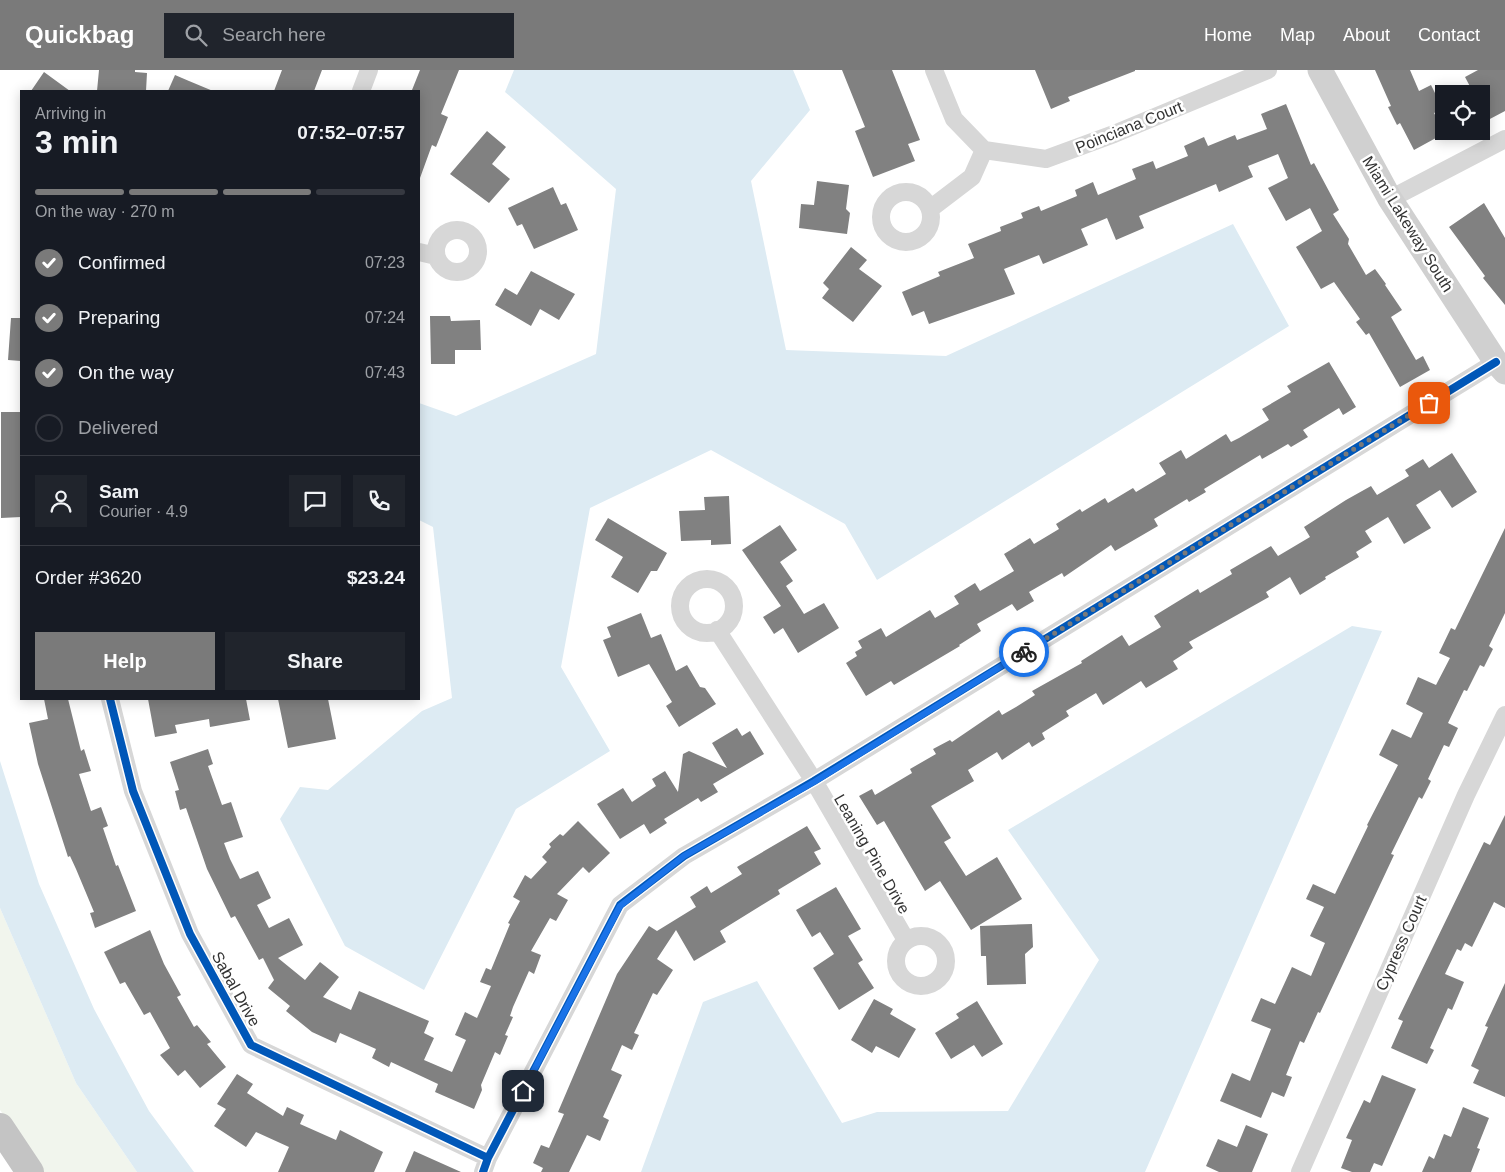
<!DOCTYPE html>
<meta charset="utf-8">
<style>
body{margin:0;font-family:Arial,sans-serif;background:#20242c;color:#f1f3f6;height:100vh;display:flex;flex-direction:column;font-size:19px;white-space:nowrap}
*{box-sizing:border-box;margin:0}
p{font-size:16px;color:#9ea1a6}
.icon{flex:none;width:28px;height:28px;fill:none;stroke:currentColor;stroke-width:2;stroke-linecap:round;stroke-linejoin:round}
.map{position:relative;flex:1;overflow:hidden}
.drawer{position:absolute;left:20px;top:20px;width:400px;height:610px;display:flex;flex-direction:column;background:#171b24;border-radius:0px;box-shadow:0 2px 12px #0003}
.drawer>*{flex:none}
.tools{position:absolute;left:1435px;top:15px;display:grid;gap:10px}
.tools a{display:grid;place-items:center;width:55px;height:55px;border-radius:0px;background:#171b24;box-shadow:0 2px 12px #0003;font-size:25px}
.pin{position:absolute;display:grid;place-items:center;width:42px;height:42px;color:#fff;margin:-21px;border-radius:10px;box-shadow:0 2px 8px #0006}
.courier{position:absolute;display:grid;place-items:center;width:50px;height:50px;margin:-25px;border:4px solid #1a73e8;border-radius:50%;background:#fff;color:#222;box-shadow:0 1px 6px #0007}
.overview em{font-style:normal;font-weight:600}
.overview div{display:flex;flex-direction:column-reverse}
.overview{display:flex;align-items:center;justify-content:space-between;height:85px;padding:0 15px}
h1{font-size:32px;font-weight:600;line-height:38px}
.bar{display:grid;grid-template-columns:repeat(4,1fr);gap:8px 5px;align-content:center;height:60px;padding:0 15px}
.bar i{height:6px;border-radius:4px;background:#363941}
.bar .active{background:#7a7a7a}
.bar p{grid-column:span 4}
.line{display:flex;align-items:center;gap:12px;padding:0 15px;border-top:1px solid #363941}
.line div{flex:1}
.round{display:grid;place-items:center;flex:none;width:52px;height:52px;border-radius:0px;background:#20242c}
ol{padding:0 15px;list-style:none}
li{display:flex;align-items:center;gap:15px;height:55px}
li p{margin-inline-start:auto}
li .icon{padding:5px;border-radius:50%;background:#7a7a7a;color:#fff;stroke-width:4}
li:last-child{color:#9ea1a6}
li i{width:28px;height:28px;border:2px solid #363941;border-radius:50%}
.action{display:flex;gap:10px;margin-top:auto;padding:10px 15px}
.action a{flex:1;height:58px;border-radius:0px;background:#7a7a7a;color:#fff;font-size:20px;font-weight:600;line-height:58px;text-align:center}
.action a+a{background:#20242c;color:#f1f3f6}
header{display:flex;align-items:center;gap:30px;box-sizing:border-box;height:70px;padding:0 25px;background:#7a7a7a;color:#fff}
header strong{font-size:24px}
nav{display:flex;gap:28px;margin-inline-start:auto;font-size:18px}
.search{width:350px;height:45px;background:#20242c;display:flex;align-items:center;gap:12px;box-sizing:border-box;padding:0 18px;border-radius:0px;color:#9ea1a6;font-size:19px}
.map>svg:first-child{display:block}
.green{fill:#f1f5ed}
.water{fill:#ddebf3}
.building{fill:#818181}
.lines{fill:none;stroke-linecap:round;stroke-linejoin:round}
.street{stroke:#d7d7d7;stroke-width:18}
.secondary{stroke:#d0d0d0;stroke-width:25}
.highway{stroke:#c4c4c4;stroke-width:28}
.cycleway-casing{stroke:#fff;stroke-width:11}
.cycleway{stroke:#0057b8;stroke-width:8}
.done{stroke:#7a7a7a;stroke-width:5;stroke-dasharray:0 9}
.route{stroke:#1a73e8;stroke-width:6}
.labels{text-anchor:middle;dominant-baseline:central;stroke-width:5;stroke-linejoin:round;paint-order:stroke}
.street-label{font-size:16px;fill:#333;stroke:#fff}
</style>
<header>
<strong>Quickbag</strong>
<div class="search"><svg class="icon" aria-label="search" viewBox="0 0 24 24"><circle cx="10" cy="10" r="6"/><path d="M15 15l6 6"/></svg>Search here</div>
<nav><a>Home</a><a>Map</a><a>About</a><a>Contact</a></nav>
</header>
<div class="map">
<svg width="1505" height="1102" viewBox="0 0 1505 1102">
<rect width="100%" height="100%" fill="#fff"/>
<path class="green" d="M 0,838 L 76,1013 L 137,1102 L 44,1102 L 0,1040 Z"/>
<path class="water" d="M 514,0 L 793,0 L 810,40 L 751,111 L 786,280 L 946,286 L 1233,154 L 1289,256 L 877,510 L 845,454 L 711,380 L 590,438 L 561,597 L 610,681 L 516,739 L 424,920 L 345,876 L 280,749 L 300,717 L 328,720 L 422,641 L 452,628 L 433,457 L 419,450 L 419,333 L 456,346 L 596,284 L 616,119 L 505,22 Z
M 1352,556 L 1382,561 L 1145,1102 L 641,1102 L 703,932 L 757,911 L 842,1053 L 877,1042 L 1008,1041 L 1099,890 L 1008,760 Z
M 0,691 L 39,814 L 94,939 L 149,1041 L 194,1102 L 137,1102 L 76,1013 L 0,838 Z"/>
<path class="building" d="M 99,0 L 135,0 L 135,2 L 147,3 L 146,21 L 97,21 Z
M 282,0 L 322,0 L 314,21 L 274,21 Z
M 420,0 L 459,0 L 441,44 L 448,47 L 436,77 L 432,75 L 420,108 L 419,21 L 412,20 Z
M 842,0 L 892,0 L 920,70 L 908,74 L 915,91 L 873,107 L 855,61 L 865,57 Z
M 1035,0 L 1135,0 L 1135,1 L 1068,27 L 1070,31 L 1051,39 Z
M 1375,0 L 1410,0 L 1419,21 L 1431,15 L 1443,39 L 1434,43 L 1445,63 L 1414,80 L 1400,53 L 1397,55 L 1388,37 L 1391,36 Z
M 1478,0 L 1505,0 L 1505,41 L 1488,50 L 1481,37 L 1481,24 L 1474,24 L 1465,7 Z
M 44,2 L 70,21 L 31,21 Z
M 175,5 L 189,11 L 213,21 L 168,21 Z
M 1286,34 L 1311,95 L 1314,93 L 1339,140 L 1333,144 L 1349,169 L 1348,174 L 1366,205 L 1375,199 L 1386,214 L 1385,215 L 1402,240 L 1391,247 L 1416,290 L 1423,286 L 1430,300 L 1400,317 L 1369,263 L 1366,265 L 1356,252 L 1360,249 L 1334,212 L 1321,219 L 1296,177 L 1322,161 L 1310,138 L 1286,151 L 1268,118 L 1288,108 L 1278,84 L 1248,96 L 1253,107 L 1219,122 L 1216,114 L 1139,146 L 1144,158 L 1116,170 L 1107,148 L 1081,159 L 1088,175 L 1043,194 L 1039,185 L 1004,199 L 1015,224 L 929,254 L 924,241 L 912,246 L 902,222 L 940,206 L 938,202 L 974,188 L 968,174 L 1001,161 L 1000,157 L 1023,148 L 1021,143 L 1039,136 L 1041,141 L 1077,126 L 1075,120 L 1093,112 L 1098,125 L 1136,109 L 1132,99 L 1153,91 L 1156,99 L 1188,86 L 1184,76 L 1204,67 L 1208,76 L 1235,65 L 1237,70 L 1267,59 L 1261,44 Z
M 487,61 L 506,77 L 492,94 L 510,109 L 489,133 L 450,104 Z
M 817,111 L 849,115 L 846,139 L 850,143 L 847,164 L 799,158 L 801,134 L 814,135 Z
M 553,117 L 561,135 L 566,133 L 578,160 L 534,179 L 522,154 L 517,156 L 508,138 Z
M 1484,133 L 1505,168 L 1505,235 L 1483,208 L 1485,206 L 1449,157 Z
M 851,177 L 867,190 L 859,199 L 882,216 L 853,252 L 822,228 L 829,219 L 823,213 Z
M 531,201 L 575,224 L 559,250 L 540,239 L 531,256 L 495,235 L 505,218 L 517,225 Z
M 430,246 L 450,246 L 451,251 L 480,250 L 481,280 L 455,280 L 455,294 L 431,294 Z
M 11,248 L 21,248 L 21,291 L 8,290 Z
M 1329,292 L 1356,337 L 1343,345 L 1339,338 L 1303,360 L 1308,367 L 1291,377 L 1288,374 L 1262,389 L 1260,385 L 1204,419 L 1206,422 L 1189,432 L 1187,429 L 1154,449 L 1158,456 L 1115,481 L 1111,475 L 1064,507 L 1062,503 L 1029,522 L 1034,531 L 1017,541 L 1012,534 L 977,554 L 981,561 L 959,575 L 960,576 L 894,615 L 891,611 L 866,626 L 846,593 L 857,586 L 855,582 L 862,578 L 858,571 L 881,558 L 886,567 L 930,540 L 935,548 L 959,534 L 954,526 L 975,513 L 980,521 L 1014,501 L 1004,484 L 1030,468 L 1034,474 L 1059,459 L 1056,454 L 1080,439 L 1082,442 L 1105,428 L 1108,433 L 1133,418 L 1136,422 L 1166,404 L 1159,393 L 1181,380 L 1186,389 L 1226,364 L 1231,372 L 1239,368 L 1269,350 L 1262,339 L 1291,322 L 1287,316 Z
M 1,342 L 21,342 L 21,447 L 1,448 Z
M 1452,383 L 1477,422 L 1452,438 L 1440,420 L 1416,435 L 1431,458 L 1404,474 L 1388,447 L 1365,461 L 1372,472 L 1356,482 L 1359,487 L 1325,507 L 1326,509 L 1300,525 L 1290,507 L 1266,522 L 1269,527 L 1189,572 L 1193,578 L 1173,591 L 1178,599 L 1146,618 L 1141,611 L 1103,635 L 1096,623 L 1066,641 L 1069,646 L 1042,663 L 1045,669 L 1032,677 L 1029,672 L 1002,690 L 997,682 L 968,700 L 974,711 L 931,736 L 951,768 L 944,772 L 966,806 L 997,787 L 1022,829 L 971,860 L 940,811 L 925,821 L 884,751 L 877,755 L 859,726 L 872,719 L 875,725 L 912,703 L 910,699 L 936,684 L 933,679 L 950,670 L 952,672 L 999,640 L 1002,645 L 1016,637 L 1035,625 L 1032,621 L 1082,593 L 1081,591 L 1122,565 L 1129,576 L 1161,557 L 1154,546 L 1198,519 L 1200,523 L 1232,504 L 1230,500 L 1271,476 L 1278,486 L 1310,467 L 1304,457 L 1346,430 L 1371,416 L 1377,425 L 1409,406 L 1405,400 L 1423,389 L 1429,398 Z
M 729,426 L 731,474 L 711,475 L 711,470 L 681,471 L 679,441 L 705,440 L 704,427 Z
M 608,448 L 667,483 L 657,501 L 651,501 L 638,523 L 611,507 L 623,487 L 595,470 Z
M 780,455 L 797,480 L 780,492 L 793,511 L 786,516 L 804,544 L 824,533 L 839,558 L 798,583 L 783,558 L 774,564 L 763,547 L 781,536 L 742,480 Z
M 1505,458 L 1505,543 L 1489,576 L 1493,579 L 1484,597 L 1480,595 L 1467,621 L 1464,620 L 1448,653 L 1458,658 L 1449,677 L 1444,675 L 1428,709 L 1431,711 L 1422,729 L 1419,727 L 1391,784 L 1394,785 L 1320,943 L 1318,942 L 1304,973 L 1300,971 L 1286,1005 L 1292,1007 L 1284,1027 L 1272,1022 L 1261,1048 L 1220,1031 L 1232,1003 L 1250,1011 L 1271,959 L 1251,951 L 1261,928 L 1275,934 L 1292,897 L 1311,906 L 1325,873 L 1310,866 L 1324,837 L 1306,829 L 1313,814 L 1335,824 L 1368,756 L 1367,755 L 1398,695 L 1379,685 L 1392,659 L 1411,668 L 1423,643 L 1406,634 L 1418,607 L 1436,615 L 1450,588 L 1439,583 L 1451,558 L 1455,560 Z
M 641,543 L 651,568 L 661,564 L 676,601 L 687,595 L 700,617 L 705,618 L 716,634 L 679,657 L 666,636 L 672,632 L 649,594 L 618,607 L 603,570 L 611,567 L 607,557 Z
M 44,629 L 68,629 L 81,681 L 84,679 L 91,701 L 79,704 L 91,741 L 101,737 L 108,756 L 103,758 L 116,796 L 118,795 L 136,841 L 95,858 L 90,843 L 94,842 L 76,799 L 70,786 L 68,787 L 38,694 L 29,653 L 48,649 Z
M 148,629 L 246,629 L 250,650 L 210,657 L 209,649 L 175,655 L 177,663 L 155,667 Z
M 278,629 L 328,629 L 336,669 L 288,678 Z
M 737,658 L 742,666 L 750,661 L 764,684 L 713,714 L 718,722 L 701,732 L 698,728 L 664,749 L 667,753 L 650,764 L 644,754 L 620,769 L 597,734 L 623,718 L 632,732 L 656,716 L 652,709 L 665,701 L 678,722 L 683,684 L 689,681 L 727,698 L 712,673 Z
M 208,679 L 213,694 L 208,696 L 222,735 L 231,732 L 243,767 L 224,773 L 230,789 L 240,809 L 258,801 L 271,828 L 257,835 L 269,858 L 289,848 L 303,875 L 278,888 L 305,910 L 320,892 L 339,907 L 323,927 L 351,940 L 359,921 L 429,951 L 424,963 L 434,968 L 424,990 L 452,1002 L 466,970 L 455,965 L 465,942 L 477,948 L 491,916 L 480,912 L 486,898 L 491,900 L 510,854 L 508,853 L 520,831 L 513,827 L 525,805 L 531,809 L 547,792 L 542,787 L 551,777 L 549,774 L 560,764 L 563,766 L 578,751 L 610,783 L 589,803 L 583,797 L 557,824 L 568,830 L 556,851 L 550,848 L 531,881 L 541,885 L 534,904 L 529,901 L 513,937 L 510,946 L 513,947 L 505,965 L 508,966 L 500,985 L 495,982 L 481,1015 L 482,1020 L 474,1039 L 435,1022 L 438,1014 L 391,992 L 389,997 L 372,988 L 376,979 L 340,963 L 336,973 L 312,962 L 286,941 L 290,936 L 268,918 L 274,910 L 263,888 L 259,890 L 235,846 L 231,848 L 207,799 L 186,738 L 180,740 L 175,721 L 179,720 L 170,692 Z
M 1505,745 L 1505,838 L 1494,832 L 1472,877 L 1465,873 L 1461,881 L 1457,879 L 1445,904 L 1464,912 L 1452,940 L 1448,938 L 1430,978 L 1434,980 L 1427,994 L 1391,978 L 1403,951 L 1398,949 L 1484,772 L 1490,775 Z
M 807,756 L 821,779 L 814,782 L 821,794 L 778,820 L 780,824 L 720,861 L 726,872 L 694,891 L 676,860 L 657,889 L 673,900 L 657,925 L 653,923 L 634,963 L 639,965 L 632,980 L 622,975 L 611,1000 L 622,1005 L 603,1047 L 609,1050 L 600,1071 L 587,1065 L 569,1102 L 541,1102 L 543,1098 L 533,1093 L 541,1075 L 549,1078 L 564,1044 L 558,1042 L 617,904 L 649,856 L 657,861 L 696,837 L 690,827 L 707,816 L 711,823 L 742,804 L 737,797 Z
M 836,817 L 861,859 L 848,866 L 863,890 L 858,893 L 874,918 L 839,940 L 813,898 L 834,884 L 820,862 L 812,867 L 796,840 Z
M 1032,854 L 1033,877 L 1025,884 L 1026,914 L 987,915 L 986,886 L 981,886 L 980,856 Z
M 150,860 L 164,894 L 181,925 L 177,927 L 194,957 L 197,955 L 211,972 L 207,974 L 226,997 L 200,1018 L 185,1000 L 178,1006 L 160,985 L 170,978 L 150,942 L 144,945 L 125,912 L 120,914 L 104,882 Z
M 1505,913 L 1505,1027 L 1473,1013 L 1479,1000 L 1471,996 L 1488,957 L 1485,956 Z
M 874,929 L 893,939 L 890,944 L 916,959 L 899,988 L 876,976 L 872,983 L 851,970 Z
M 977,931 L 1003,974 L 982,987 L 974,975 L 951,989 L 935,963 L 959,948 L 956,944 Z
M 237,1004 L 253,1014 L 247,1023 L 283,1046 L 287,1037 L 304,1045 L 300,1054 L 336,1070 L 340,1060 L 383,1082 L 374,1102 L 278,1102 L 289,1077 L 256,1062 L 246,1077 L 214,1056 L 226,1039 L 217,1034 Z
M 1382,1005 L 1416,1019 L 1382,1096 L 1374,1093 L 1370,1102 L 1352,1102 L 1341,1098 L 1352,1070 L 1346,1068 L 1364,1030 L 1370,1033 Z
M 1463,1037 L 1489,1048 L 1477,1078 L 1480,1079 L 1471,1102 L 1422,1102 L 1429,1086 L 1434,1089 L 1444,1064 L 1451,1067 Z
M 1246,1055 L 1268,1064 L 1252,1102 L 1219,1102 L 1206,1096 L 1218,1069 L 1237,1077 Z
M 414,1081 L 461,1102 L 405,1102 Z"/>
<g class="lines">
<path class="street" d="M 934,0 L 954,49 L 984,80 L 1046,89 L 1114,64 L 1268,0
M 361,21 L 369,0
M881 147a25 25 0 1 1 50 0a25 25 0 1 1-50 0Z
M 1390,129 L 1505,69
M 930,139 L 972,107 L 984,80
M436 181a21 21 0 1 1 42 0a21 21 0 1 1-42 0Z
M 419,182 L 436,186
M680 536a27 27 0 1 1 54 0a27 27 0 1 1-54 0Z
M 717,560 L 814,711 L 906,870
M 110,629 L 133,721 L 190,864 L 251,975 L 488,1088
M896 891a25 25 0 1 1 50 0a25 25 0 1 1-50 0Z
M 483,1102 L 488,1088 L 620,835 L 684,786 L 814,711 L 1496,292
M 1300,1102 L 1466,725 L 1505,645"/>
<path class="secondary" d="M 1320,0 L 1390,129 L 1496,292 L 1505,302"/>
<path class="highway" d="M 0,1057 L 30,1102"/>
<defs>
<path id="cycleway" d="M 110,629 L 133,721 L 190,864 L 251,975 L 488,1088
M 483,1102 L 488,1088 L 620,835 L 684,786 L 814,711 L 1496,292"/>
</defs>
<use href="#cycleway" class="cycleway-casing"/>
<use href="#cycleway" class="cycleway"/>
</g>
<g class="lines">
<path class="done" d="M 1024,582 L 1429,333"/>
<path class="route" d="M 523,1021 L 620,836 L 684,786 L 814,712 L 1024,582"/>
</g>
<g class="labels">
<g class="street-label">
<text transform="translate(1129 57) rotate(-22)">Poinciana Court</text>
<text transform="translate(1408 154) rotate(58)">Miami Lakeway South</text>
<text transform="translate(872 784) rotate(60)">Leaning Pine Drive</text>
<text transform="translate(1401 873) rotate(-66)">Cypress Court</text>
<text transform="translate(236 919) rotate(61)">Sabal Drive</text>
</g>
</g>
</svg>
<div class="tools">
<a><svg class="icon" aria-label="locate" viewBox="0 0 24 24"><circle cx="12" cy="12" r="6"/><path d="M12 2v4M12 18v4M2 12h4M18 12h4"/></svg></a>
</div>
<div class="pin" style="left:1429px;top:333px;background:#ea580c"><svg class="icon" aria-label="bag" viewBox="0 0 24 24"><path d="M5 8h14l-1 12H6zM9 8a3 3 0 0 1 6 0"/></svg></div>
<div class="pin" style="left:523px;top:1021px;background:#1f2937"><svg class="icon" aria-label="home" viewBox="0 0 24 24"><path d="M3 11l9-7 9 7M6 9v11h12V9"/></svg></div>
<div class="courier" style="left:1024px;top:582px"><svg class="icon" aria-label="bike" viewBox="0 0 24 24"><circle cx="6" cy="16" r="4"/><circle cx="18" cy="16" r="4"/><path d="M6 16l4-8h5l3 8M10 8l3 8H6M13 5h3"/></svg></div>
<section class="drawer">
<div class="overview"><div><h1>3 min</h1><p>Arriving in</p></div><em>07:52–07:57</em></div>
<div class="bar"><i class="active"></i><i class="active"></i><i class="active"></i><i></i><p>On the way · 270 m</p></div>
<ol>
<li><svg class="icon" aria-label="check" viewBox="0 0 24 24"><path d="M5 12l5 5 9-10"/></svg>Confirmed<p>07:23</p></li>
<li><svg class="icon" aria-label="check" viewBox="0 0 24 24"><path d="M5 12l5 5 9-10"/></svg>Preparing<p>07:24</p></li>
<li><svg class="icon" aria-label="check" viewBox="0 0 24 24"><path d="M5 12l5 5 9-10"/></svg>On the way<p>07:43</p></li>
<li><i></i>Delivered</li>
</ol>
<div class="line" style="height:90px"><a class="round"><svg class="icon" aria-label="person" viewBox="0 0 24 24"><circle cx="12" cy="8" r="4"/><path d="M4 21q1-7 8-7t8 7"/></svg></a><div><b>Sam</b><p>Courier · 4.9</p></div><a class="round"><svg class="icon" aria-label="chat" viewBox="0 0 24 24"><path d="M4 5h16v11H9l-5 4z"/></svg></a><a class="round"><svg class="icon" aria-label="phone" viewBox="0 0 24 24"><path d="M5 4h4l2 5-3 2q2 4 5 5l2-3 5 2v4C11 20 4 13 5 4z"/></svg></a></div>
<div class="line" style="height:65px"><div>Order #3620</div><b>$23.24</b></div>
<div class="action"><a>Help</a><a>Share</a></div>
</section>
</div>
